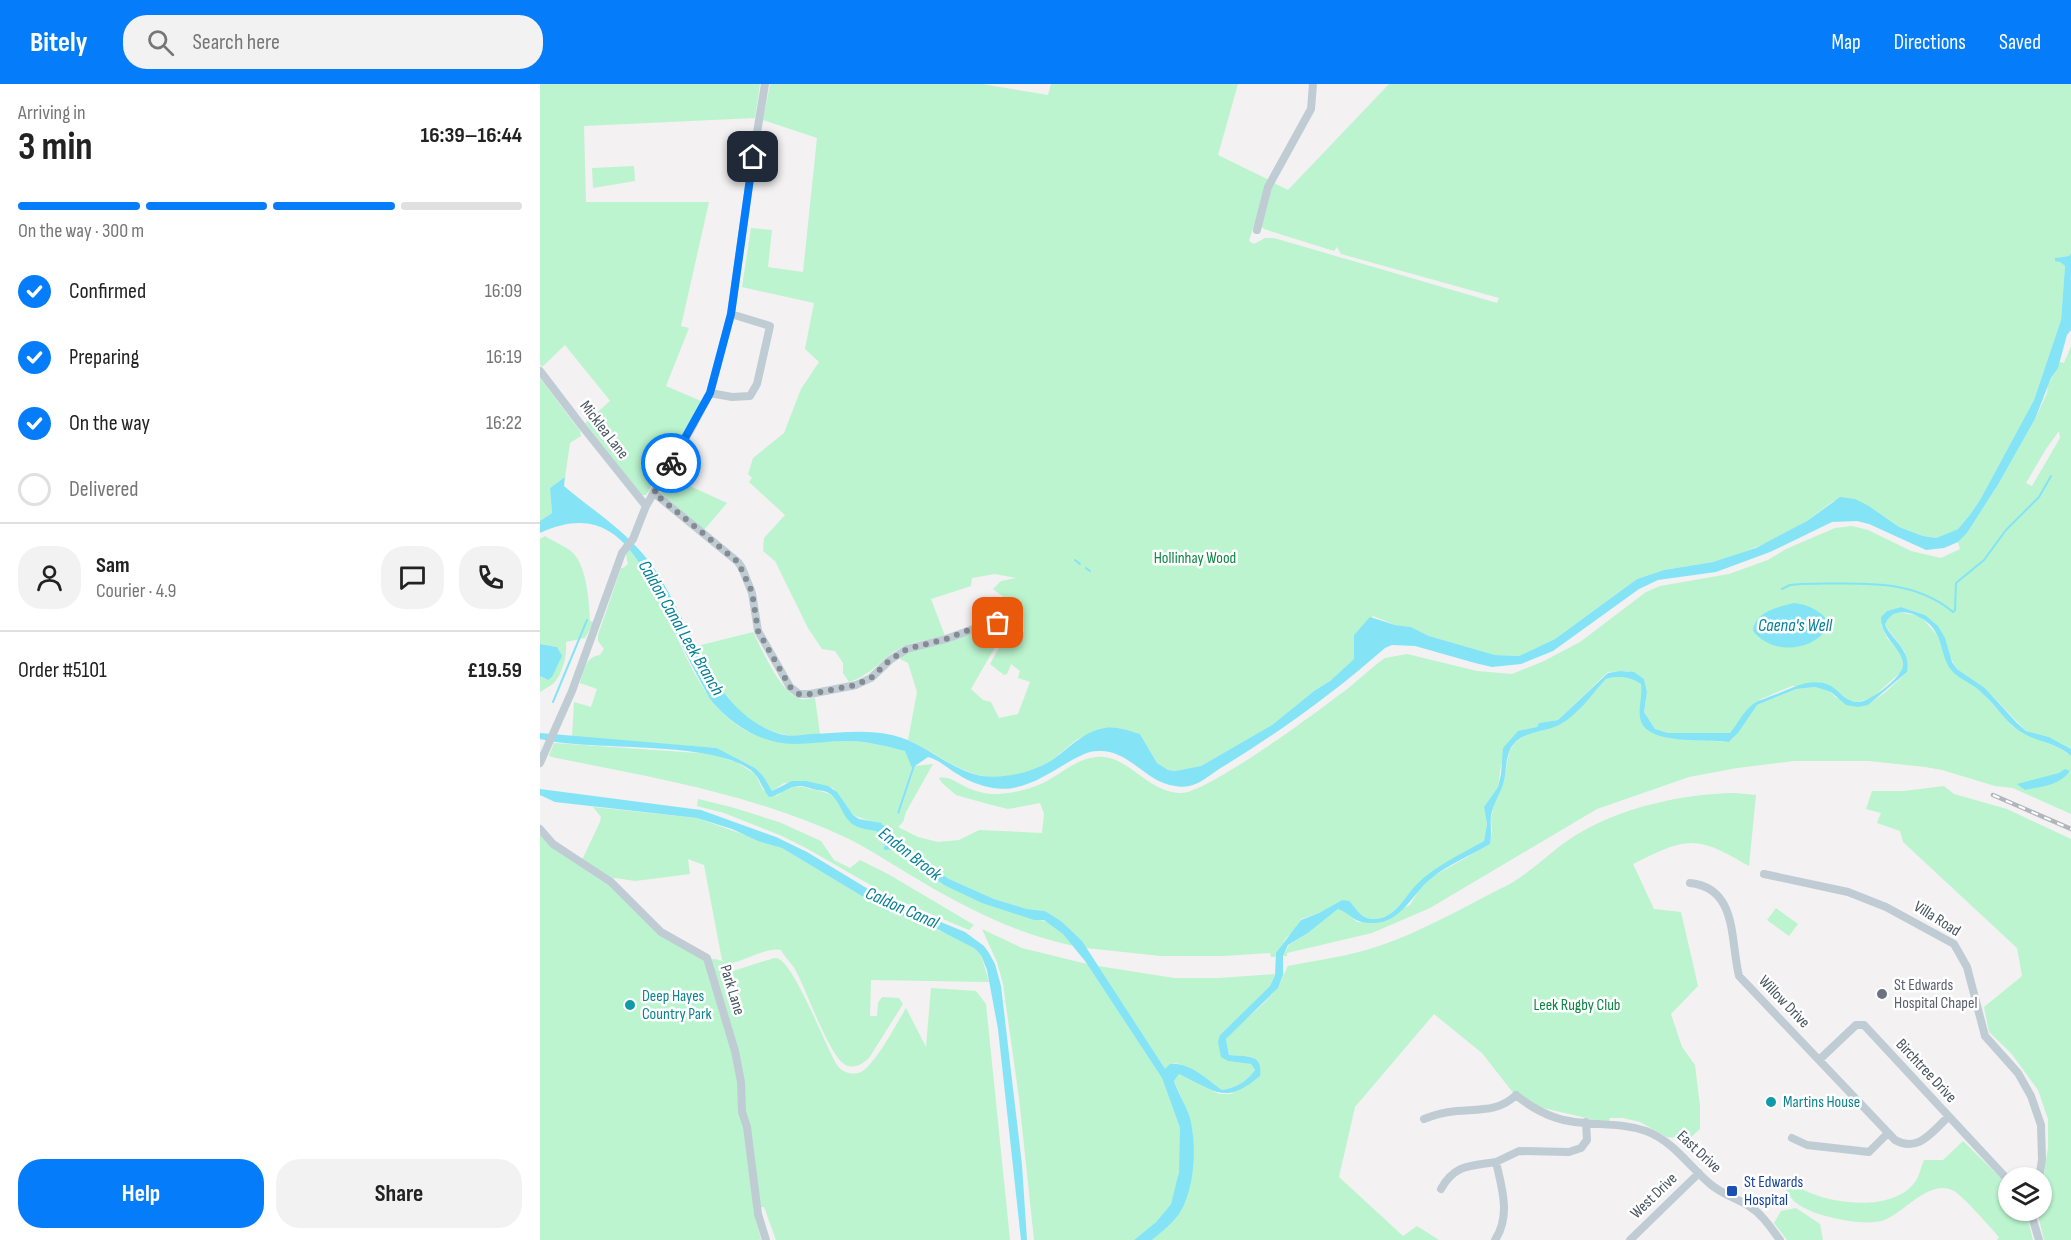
<!DOCTYPE html>
<meta charset="utf-8">
<style>
body{margin:0;font-family:"Sofia Sans Condensed",sans-serif;background:#f2f2f2;color:#222;height:100vh;display:flex;flex-direction:column;font-size:22px;white-space:nowrap}
*{box-sizing:border-box;margin:0}
p{font-size:20px;color:#767676}
.icon{flex:none;width:33px;height:33px;fill:none;stroke:currentColor;stroke-width:2;stroke-linecap:round;stroke-linejoin:round}
.map{position:relative;flex:1;overflow:hidden}
.drawer{display:flex;flex-direction:column;background:#fff;width:540px}
.drawer>*{flex:none}
.fabs{position:absolute;left:1458px;top:1083px;display:grid;gap:12px}
.fabs a{display:grid;place-items:center;width:54px;height:54px;border-radius:50%;background:#fff;box-shadow:0 2px 4px #0004;font-size:30px}
.pin{position:absolute;display:grid;place-items:center;width:51px;height:51px;color:#fff;margin:-26px;border-radius:12px;box-shadow:0 3px 9px #0006}
.courier{position:absolute;display:grid;place-items:center;width:60px;height:60px;margin:-30px;border:4px solid #057cf9;border-radius:50%;background:#fff;color:#222;box-shadow:0 2px 8px #0007}
.headline em{font-style:normal;font-weight:700}
.headline div{display:flex;flex-direction:column-reverse}
.headline{display:flex;align-items:center;justify-content:space-between;height:102px;padding:0 18px}
h1{font-size:39px;font-weight:700;line-height:45px}
.bar{display:grid;grid-template-columns:repeat(4,1fr);gap:9px 6px;align-content:center;height:72px;padding:0 18px}
.bar i{height:8px;border-radius:4px;background:#e0e0e0}
.bar .selected{background:#057cf9}
.bar p{grid-column:span 4}
.line{display:flex;align-items:center;gap:15px;padding:0 18px;border-top:2px solid #e0e0e0}
.line div{flex:1}
.round{display:grid;place-items:center;flex:none;width:63px;height:63px;border-radius:24px;background:#f2f2f2}
ol{padding:0 18px;list-style:none}
li{display:flex;align-items:center;gap:18px;height:66px}
li p{margin-inline-start:auto}
li .icon{padding:6px;border-radius:50%;background:#057cf9;color:#fff;stroke-width:4}
li:last-child{color:#767676}
li i{width:33px;height:33px;border:3px solid #e0e0e0;border-radius:50%}
.action{display:flex;gap:12px;margin-top:auto;padding:12px 18px}
.action a{flex:1;height:69px;border-radius:24px;background:#057cf9;color:#fff;font-size:24px;font-weight:700;line-height:69px;text-align:center}
.action a+a{background:#f2f2f2;color:#222}
header{display:flex;align-items:center;gap:36px;box-sizing:border-box;height:84px;padding:0 30px;background:#057cf9;color:#fff}
header strong{font-size:28px}
nav{display:flex;gap:33px;margin-inline-start:auto;font-size:21px}
.search{width:420px;height:54px;background:#f2f2f2;display:flex;align-items:center;gap:15px;box-sizing:border-box;padding:0 21px;border-radius:24px;color:#767676;font-size:22px}
main{display:flex;flex:1;min-height:0}
.map>svg:first-child{display:block}
.green{fill:#bbf4cf;fill-rule:evenodd}
.water{fill:#84e4f6}
.lines{fill:none;stroke-linecap:round;stroke-linejoin:round}
.stream{stroke:#84e4f6;stroke-width:2}
.street{stroke:#c0ccd4;stroke-width:8}
.rail-casing{stroke:#b2b6bc;stroke-width:4.5}
.rail{stroke:#fff;stroke-width:2;stroke-dasharray:7;stroke-linecap:butt}
.done{stroke:#838c93;stroke-width:6;stroke-dasharray:0 10.8}
.route{stroke:#057cf9;stroke-width:8}
.worship-dot{fill:#6b7280;stroke:#fff;stroke-width:2}
.culture-dot{fill:#0f9aa8;stroke:#fff;stroke-width:2}
.transit-dot{fill:#1a4fb4;stroke:#fff;stroke-width:2}
.labels{text-anchor:middle;dominant-baseline:central;stroke-width:5;stroke-linejoin:round;paint-order:stroke}
.street-label{font-size:16px;fill:#465561;stroke:#fff}
.park-label{font-size:16px;fill:#0d8643;stroke:#fff}
.worship-label{font-size:16px;fill:#5b616d;stroke:#fff;text-anchor:start}
.culture-label{font-size:16px;fill:#0d838f;stroke:#fff;text-anchor:start}
.transit-label{font-size:16px;fill:#164399;stroke:#fff;text-anchor:start}
.water-label{font-size:18px;font-style:italic;fill:#038098;stroke:#fff}
</style>
<header>
<strong>Bitely</strong>
<div class="search"><svg class="icon" aria-label="search" viewBox="0 0 24 24"><circle cx="10" cy="10" r="6"/><path d="M15 15l6 6"/></svg>Search here</div>
<nav><a>Map</a><a>Directions</a><a>Saved</a></nav>
</header>
<main>
<section class="drawer">
<div class="headline"><div><h1>3 min</h1><p>Arriving in</p></div><em>16:39–16:44</em></div>
<div class="bar"><i class="selected"></i><i class="selected"></i><i class="selected"></i><i></i><p>On the way · 300 m</p></div>
<ol>
<li><svg class="icon" aria-label="check" viewBox="0 0 24 24"><path d="M5 12l5 5 9-10"/></svg>Confirmed<p>16:09</p></li>
<li><svg class="icon" aria-label="check" viewBox="0 0 24 24"><path d="M5 12l5 5 9-10"/></svg>Preparing<p>16:19</p></li>
<li><svg class="icon" aria-label="check" viewBox="0 0 24 24"><path d="M5 12l5 5 9-10"/></svg>On the way<p>16:22</p></li>
<li><i></i>Delivered</li>
</ol>
<div class="line" style="height:108px"><a class="round"><svg class="icon" aria-label="person" viewBox="0 0 24 24"><circle cx="12" cy="8" r="4"/><path d="M4 21q1-7 8-7t8 7"/></svg></a><div><b>Sam</b><p>Courier · 4.9</p></div><a class="round"><svg class="icon" aria-label="chat" viewBox="0 0 24 24"><path d="M4 5h16v11H9l-5 4z"/></svg></a><a class="round"><svg class="icon" aria-label="phone" viewBox="0 0 24 24"><path d="M5 4h4l2 5-3 2q2 4 5 5l2-3 5 2v4C11 20 4 13 5 4z"/></svg></a></div>
<div class="line" style="height:78px"><div>Order #5101</div><b>£19.59</b></div>
<div class="action"><a>Help</a><a>Share</a></div>
</section>
<div class="map">
<svg width="1531" height="1156" viewBox="0 0 1531 1156">
<rect width="100%" height="100%" fill="#f3f1f1"/>
<path class="green" d="M 0,0 L 220,0 L 215,34 L 44,42 L 46,118 L 169,118 L 141,242 L 149,244 L 126,302 L 161,317 L 151,339 L 106,411 L 102,411 L 45,339 L 70,317 L 67,313 L 25,261 L 2,283 L 0,280 Z
M 230,0 L 442,0 L 508,11 L 511,0 L 698,0 L 678,71 L 729,96 L 709,157 L 714,160 L 725,154 L 734,154 L 957,219 L 959,214 L 801,170 L 797,163 L 794,167 L 724,145 L 720,141 L 727,115 L 734,99 L 748,106 L 849,0 L 1531,0 L 1531,169 L 1529,172 L 1515,174 L 1525,182 L 1521,236 L 1494,316 L 1440,416 L 1429,432 L 1418,445 L 1396,454 L 1383,452 L 1359,443 L 1329,422 L 1293,417 L 1267,437 L 1231,457 L 1195,472 L 1173,478 L 1124,486 L 1097,495 L 1015,555 L 980,572 L 955,571 L 889,552 L 871,543 L 855,541 L 833,532 L 814,551 L 814,575 L 790,597 L 774,607 L 732,641 L 661,682 L 635,687 L 628,686 L 617,679 L 600,650 C 586,645 552,647 538,655 C 530,660 523,667 516,673 C 499,686 473,694 451,693 C 420,691 395,667 368,656 L 377,608 L 368,579 L 360,575 L 367,567 L 447,542 C 455,542 459,543 462,551 L 431,605 L 443,616 L 451,618 L 459,634 L 478,630 L 490,598 L 478,594 L 480,587 L 471,580 L 467,590 L 464,591 L 450,580 L 467,550 L 484,548 L 483,528 L 453,505 L 461,497 L 476,494 L 455,490 L 432,494 L 431,502 L 391,515 L 405,552 C 392,555 376,557 364,562 C 343,572 333,591 309,598 L 303,589 L 303,579 L 295,567 L 282,565 L 268,544 L 235,477 L 223,467 L 224,454 L 245,431 L 209,398 L 212,394 L 208,390 L 213,374 L 244,349 L 261,305 L 279,278 L 265,265 L 274,219 L 202,203 L 211,144 L 232,146 L 228,183 L 263,188 L 277,54 L 223,36 Z
M 94,82 L 95,97 L 53,104 L 52,84 Z
M 1531,262 L 1531,665 L 1509,653 L 1486,647 L 1445,604 L 1417,585 L 1385,531 L 1361,523 L 1347,527 L 1341,541 L 1347,554 L 1361,570 L 1364,578 L 1362,587 L 1333,613 L 1318,618 L 1309,617 L 1292,603 L 1252,602 L 1221,615 L 1190,649 L 1128,649 L 1115,645 L 1104,628 L 1107,608 L 1104,595 L 1088,587 L 1068,588 L 1018,636 L 999,639 L 997,643 L 978,648 L 961,681 L 958,703 L 944,723 L 947,740 L 944,757 C 922,770 897,782 878,800 C 864,812 855,836 832,835 C 816,833 815,821 802,816 L 779,829 L 761,835 L 753,848 L 746,854 L 735,873 L 731,873 L 730,869 L 683,872 L 621,872 L 546,864 L 521,837 L 505,827 L 487,825 L 454,815 L 409,795 L 391,784 L 359,759 L 346,743 L 313,731 L 293,704 L 244,699 L 232,707 L 215,684 L 177,664 L 32,653 L 34,618 L 51,623 L 57,605 L 40,599 C 44,586 45,573 60,571 L 64,565 L 58,557 L 58,551 L 81,484 L 83,484 L 88,480 L 86,471 L 90,464 C 132,515 149,627 216,651 C 246,662 271,658 302,657 C 324,656 345,662 366,667 L 372,684 L 357,729 L 359,730 L 375,682 L 393,680 L 366,728 L 363,738 L 358,743 L 378,753 L 398,758 L 419,756 L 439,746 L 502,749 L 504,730 L 500,719 L 468,725 L 448,720 L 416,711 L 402,699 L 399,694 C 410,692 415,698 424,702 C 434,707 447,711 459,710 C 475,709 494,704 507,697 C 523,688 537,675 556,673 C 587,669 607,709 641,709 C 665,710 775,630 799,611 C 815,600 829,585 845,574 L 867,570 L 937,587 L 972,590 L 1004,577 L 1040,558 L 1106,508 L 1120,502 L 1189,490 L 1228,476 L 1246,465 L 1295,444 L 1312,442 L 1328,446 L 1371,467 L 1401,474 L 1420,465 L 1418,458 L 1427,449 L 1459,399 L 1495,335 L 1507,309 L 1508,301 L 1520,278 L 1524,279 ZM 1519,347 L 1520,354 L 1492,402 L 1486,399 L 1506,365 Z
M 0,294 L 40,347 L 41,352 L 30,359 L 25,393 L 10,404 L 12,429 L 0,437 Z
M 130,393 L 187,419 L 164,446 L 121,409 Z
M 5,452 C 14,458 26,462 33,469 C 47,483 49,518 50,537 L 54,538 L 45,554 L 26,558 C 27,571 23,590 13,600 C 9,603 4,605 0,608 L 0,592 L 7,596 L 17,563 L 0,560 L 0,455 Z
M 1358,528 L 1379,532 L 1385,537 L 1401,556 L 1411,586 L 1441,607 L 1472,642 L 1483,649 L 1521,665 L 1531,672 L 1531,730 L 1473,704 L 1455,702 L 1402,686 L 1385,683 L 1329,677 L 1254,677 L 1197,684 L 1149,693 L 1057,725 L 890,824 L 832,849 L 747,869 L 747,872 L 743,872 L 749,861 L 768,849 L 798,825 L 805,827 L 817,838 L 832,839 L 870,821 L 879,806 L 892,793 L 950,760 L 952,746 L 951,735 L 954,720 L 964,697 L 969,668 L 975,659 L 987,650 L 1002,646 L 1036,628 L 1066,595 C 1077,591 1091,593 1101,600 L 1103,607 L 1100,628 L 1107,646 C 1133,659 1160,655 1189,658 C 1202,649 1205,631 1217,621 L 1256,605 L 1275,603 L 1291,608 L 1295,613 L 1318,623 C 1337,619 1353,601 1367,588 L 1365,568 L 1345,541 L 1347,534 Z
M 213,548 C 222,565 241,611 261,615 C 265,616 271,614 275,614 L 280,650 C 268,651 254,653 242,650 C 198,640 176,599 157,562 Z
M 14,659 L 172,670 L 198,679 L 215,690 L 223,706 L 237,712 C 252,699 257,702 275,706 C 283,708 289,708 296,715 C 304,724 307,737 319,743 C 326,746 334,745 341,748 L 345,755 L 344,763 L 353,765 L 404,801 L 494,836 C 510,834 525,850 534,862 C 481,851 431,827 384,799 C 359,785 335,768 309,755 C 216,711 117,694 16,674 L 9,672 Z
M 1404,702 L 1414,710 L 1467,725 L 1531,755 L 1531,1156 L 1504,1156 L 1497,1127 L 1502,1126 L 1502,1103 L 1508,1064 L 1508,1035 L 1498,1006 L 1471,969 L 1449,948 L 1444,923 L 1482,892 L 1477,864 L 1363,758 L 1360,747 L 1337,739 L 1341,729 L 1326,725 L 1332,707 L 1364,707 Z
M 1195,709 L 1216,711 L 1209,782 C 1194,774 1178,763 1161,760 C 1138,755 1113,771 1093,780 L 1114,825 L 1141,828 L 1158,902 L 1131,930 L 1142,963 L 1155,981 L 1160,1022 L 1160,1045 L 1149,1055 L 1127,1053 L 1100,1038 L 1083,1034 L 1070,1034 L 1068,1039 L 986,1020 L 974,1010 L 942,969 L 894,930 L 815,1023 L 799,1093 L 863,1152 L 877,1142 L 899,1156 L 612,1156 L 637,1133 L 653,1049 L 648,1028 L 634,997 L 639,990 L 679,1010 L 691,1010 L 720,992 L 713,973 L 689,971 L 686,955 C 701,938 720,925 734,908 C 741,900 743,891 748,882 C 778,876 810,872 839,862 C 884,847 927,821 970,800 C 994,786 1013,765 1036,751 C 1082,723 1142,710 1195,709 Z
M 158,715 L 191,723 L 239,738 L 281,757 L 294,776 L 310,784 L 320,776 L 348,790 L 434,841 L 429,846 L 353,814 L 266,764 L 242,752 L 184,729 L 157,722 Z
M 53,723 L 157,734 L 242,764 L 340,823 L 427,858 L 441,871 L 449,898 L 331,896 L 330,932 L 337,932 L 338,919 L 342,913 L 359,914 L 363,920 L 329,974 C 323,980 313,986 304,980 C 288,968 267,908 257,889 C 253,880 245,874 241,866 C 226,863 205,877 188,880 L 188,889 C 192,887 233,874 236,874 C 253,875 286,964 297,981 C 301,988 313,992 321,988 C 335,981 357,939 366,924 L 386,963 L 391,904 L 436,907 L 446,920 L 470,1156 L 236,1156 L 224,1123 L 213,1124 L 221,1156 L 0,1156 L 0,746 L 42,776 L 60,738 L 61,733 ZM 148,775 L 164,781 L 182,876 L 185,878 L 175,875 L 166,876 L 120,849 L 71,795 L 75,794 L 95,797 L 150,790 Z
M 1236,824 L 1258,840 L 1249,852 L 1227,836 Z
M 442,845 L 482,864 L 547,880 L 622,994 L 640,1044 L 641,1073 L 637,1100 L 631,1120 L 616,1138 L 594,1156 L 494,1156 L 479,1014 L 463,900 L 457,878 Z
M 558,882 L 634,894 L 679,894 L 735,890 L 730,902 L 680,951 L 679,958 L 688,977 L 711,980 L 715,986 C 707,997 696,1004 682,1006 C 666,996 653,981 633,979 L 625,986 Z
M 1423,1057 L 1468,1101 L 1468,1126 L 1486,1127 L 1493,1156 L 1457,1156 L 1459,1153 C 1450,1143 1423,1112 1414,1107 C 1389,1093 1362,1132 1341,1137 C 1320,1142 1270,1132 1254,1117 C 1251,1114 1248,1109 1246,1106 L 1248,1097 C 1256,1101 1264,1107 1273,1110 C 1301,1121 1355,1126 1375,1098 C 1379,1093 1381,1083 1384,1076 L 1403,1076 Z
M 1256,1124 L 1280,1140 L 1283,1156 L 1247,1156 L 1234,1139 L 1241,1127 Z"/>
<path class="water" d="M 1531,169 L 1531,246 L 1527,251 L 1518,284 L 1511,294 L 1495,335 L 1459,399 L 1427,449 L 1418,458 L 1404,464 L 1386,466 L 1329,440 L 1317,437 L 1292,438 L 1230,468 L 1176,488 L 1118,496 L 1099,505 L 1013,567 L 981,580 L 952,583 L 935,579 L 875,562 L 852,561 L 845,564 C 795,608 741,647 684,682 C 673,688 661,700 649,702 C 645,703 639,703 635,702 C 606,699 589,665 558,667 C 548,667 540,672 532,676 C 508,690 482,709 453,704 C 441,702 428,697 419,691 C 408,685 400,676 388,673 L 375,682 L 359,730 L 357,729 L 372,684 L 365,667 C 346,662 326,657 306,657 C 289,657 271,660 254,660 C 220,659 191,641 170,615 C 154,587 140,558 126,529 C 99,474 73,415 0,449 L 0,437 L 12,429 L 10,404 L 25,393 L 24,402 C 51,425 80,443 103,470 C 149,523 165,627 240,650 C 250,653 261,651 271,650 C 298,649 326,645 352,651 C 385,658 409,686 442,692 C 466,695 495,688 515,674 C 531,662 545,647 565,644 C 576,642 590,647 600,650 L 617,679 L 628,686 L 635,687 L 661,682 L 732,641 L 774,607 L 790,597 L 814,575 L 814,551 L 830,533 L 855,541 L 871,543 L 889,552 L 955,571 L 979,572 L 1015,555 L 1097,495 L 1124,486 L 1173,478 L 1216,464 L 1267,437 L 1300,413 L 1315,415 L 1329,422 L 1359,443 L 1383,452 L 1396,454 L 1418,445 L 1429,432 L 1440,416 L 1494,316 L 1521,236 L 1525,182 L 1520,178 L 1515,177 L 1515,174 L 1529,172 Z
M 1254,519 C 1264,520 1272,523 1280,529 C 1308,548 1244,585 1213,547 C 1214,528 1238,523 1254,519 Z
M 1361,523 L 1385,531 L 1398,542 L 1405,554 L 1412,578 L 1417,585 L 1445,604 L 1477,639 L 1486,647 L 1509,653 L 1531,665 L 1531,672 C 1517,659 1497,658 1481,648 C 1465,638 1456,621 1442,609 C 1434,600 1420,596 1412,587 C 1398,571 1406,546 1379,533 C 1367,526 1350,525 1345,541 C 1354,558 1371,566 1367,588 L 1328,621 L 1318,623 L 1306,621 L 1291,608 L 1285,606 L 1275,603 L 1256,605 L 1217,621 L 1198,649 L 1189,658 C 1168,655 1108,661 1101,637 C 1097,626 1103,612 1101,600 C 1091,593 1077,591 1066,595 C 1052,610 1038,631 1019,641 C 1004,648 984,647 973,661 C 965,671 967,685 964,697 C 961,709 953,719 951,732 C 950,741 952,750 950,760 C 932,771 909,780 893,793 C 872,808 863,840 831,839 C 813,839 812,830 798,825 L 768,849 L 748,861 L 743,872 L 743,891 L 738,904 L 686,955 L 689,971 C 707,973 723,969 720,992 C 686,1020 678,1009 643,992 L 639,990 L 634,997 C 638,1009 645,1019 649,1031 C 658,1059 655,1111 636,1134 C 629,1142 620,1149 612,1156 L 594,1156 L 616,1138 L 631,1120 L 639,1088 L 640,1044 L 622,994 L 545,877 L 523,850 L 504,836 L 494,836 L 442,819 L 404,801 L 353,765 L 344,766 L 345,755 L 341,749 C 333,745 321,746 314,741 C 301,733 301,715 287,708 C 283,706 278,707 273,705 C 268,704 265,702 259,702 C 247,702 240,712 229,713 C 223,706 220,695 214,689 C 178,655 53,668 0,655 L 0,649 L 177,664 L 215,684 L 223,692 L 232,707 L 252,697 L 266,697 L 288,702 L 297,708 L 313,731 L 319,735 L 341,739 L 352,750 L 359,759 L 374,772 L 409,795 L 454,815 L 487,825 L 505,827 L 521,837 L 542,857 L 625,985 L 630,980 C 650,978 666,995 682,1006 C 696,1004 707,997 715,986 L 711,980 L 688,977 L 681,973 L 678,958 L 680,951 L 730,902 L 735,891 L 736,869 L 761,836 L 779,829 L 802,816 L 809,817 C 817,825 820,835 834,835 C 855,835 864,813 877,800 C 895,782 921,770 944,757 L 947,740 L 944,723 L 958,703 L 961,690 L 963,664 L 978,647 L 997,643 L 999,639 L 1018,636 L 1068,589 L 1080,587 L 1094,588 L 1104,595 L 1107,608 L 1104,628 L 1115,645 L 1128,649 L 1190,649 C 1198,639 1203,628 1213,620 C 1219,616 1227,614 1234,611 C 1251,605 1272,592 1291,602 C 1301,608 1305,618 1318,618 C 1330,618 1361,594 1363,582 C 1365,566 1340,554 1341,533 L 1347,527 Z
M 0,560 L 17,563 L 22,572 L 12,593 L 8,596 L 0,592 Z
M 1525,685 L 1530,687 C 1519,702 1503,702 1485,706 L 1477,700 L 1519,689 Z
M 0,705 L 161,726 L 236,753 L 267,768 L 343,814 L 425,848 L 444,862 L 449,869 L 455,880 L 461,902 L 482,1081 L 487,1156 L 481,1156 L 458,945 L 447,886 L 441,871 L 434,864 L 399,846 L 340,823 L 242,764 L 218,757 L 192,745 L 157,734 L 15,718 L 0,711 Z"/>
<g class="lines">
<path class="stream" d="M 535,476 L 540,480
M 546,484 L 550,487
M 1242,505 L 1250,501 L 1261,500 C 1314,500 1370,492 1413,528 L 1415,526 L 1416,499 L 1444,476 L 1466,446 L 1499,413 L 1511,392
M 13,618 L 47,536"/>
<path class="street" d="M 717,146 L 728,103 L 771,25 L 773,0
M 0,287 L 42,342 L 106,422
M 170,309 L 192,313 L 210,312 L 217,300 L 230,242 L 191,230
M 114,409 L 198,478 L 202,484 L 212,509 L 218,547 L 250,603 L 259,610 L 270,610 L 316,601 L 331,594 L 350,576 L 367,565 L 406,555 L 450,539 L 457,539 L 464,542
M 0,679 L 32,607 L 82,469 L 93,455 L 106,422 L 151,345 L 170,309 L 191,230 L 213,73 L 225,0
M 0,745 L 13,760 L 71,798 L 121,848 L 167,874 L 195,967 L 201,998 L 202,1028 L 207,1043 L 218,1130 L 226,1156
M 1224,790 L 1308,808 L 1346,823 L 1414,860 L 1427,883 L 1445,952 L 1478,989 L 1491,1012 L 1501,1041 L 1502,1076 L 1499,1094
M 1150,799 C 1198,804 1190,856 1199,892 L 1355,1056 C 1378,1069 1392,1048 1408,1033
M 1279,976 L 1316,941 L 1324,941 L 1468,1096
M 884,1035 C 894,1031 905,1028 917,1027 C 938,1025 959,1028 976,1011 C 990,1023 1010,1034 1029,1037 C 1054,1042 1080,1038 1106,1047 C 1133,1057 1148,1081 1169,1099 C 1181,1110 1196,1114 1209,1122 C 1222,1130 1231,1144 1240,1156
M 1252,1054 L 1267,1061 L 1329,1068 L 1348,1049
M 901,1105 C 915,1080 931,1082 956,1078
M 1490,1126 L 1499,1156
M 955,1156 C 971,1132 962,1104 956,1078 L 979,1067 L 1029,1068 L 1041,1064 L 1047,1056 L 1046,1038
M 1090,1156 L 1159,1089"/>
<defs>
<path id="rail" d="M 1453,711 L 1531,745"/>
</defs>
<use href="#rail" class="rail-casing"/>
<use href="#rail" class="rail"/>
</g>
<g class="lines">
<path class="done" d="M 131,379 L 114,409 L 198,478 L 212,508 L 218,547 L 250,603 L 259,610 L 270,610 L 316,601 L 331,594 L 350,576 L 367,565 L 406,555 L 441,541 L 458,539"/>
<path class="route" d="M 131,379 L 170,309 L 191,230 L 213,73"/>
</g>
<circle class="worship-dot" cx="1342" cy="910" r="6"/>
<g class="culture-dot">
<circle cx="90" cy="921" r="6"/>
<circle cx="1231" cy="1018" r="6"/>
</g>
<rect class="transit-dot" x="1186" y="1101" width="12" height="12" rx="3"/>
<g class="labels">
<g class="street-label">
<text transform="translate(64 346) rotate(52)">Micklea Lane</text>
<text transform="translate(1397 835) rotate(32)">Villa Road</text>
<text transform="translate(192 906) rotate(73)">Park Lane</text>
<text transform="translate(1244 918) rotate(46)">Willow Drive</text>
<text transform="translate(1386 987) rotate(47)">Birchtree Drive</text>
<text transform="translate(1159 1068) rotate(43)">East Drive</text>
<text transform="translate(1114 1112) rotate(-44)">West Drive</text>
</g>
<g class="park-label">
<text x="655" y="474">Hollinhay Wood</text>
<text x="1037" y="921">Leek Rugby Club</text>
</g>
<g class="worship-label">
<text x="1354" y="901">St Edwards<tspan x="1354" dy="18">Hospital Chapel</tspan></text>
</g>
<g class="culture-label">
<text x="102" y="912">Deep Hayes<tspan x="102" dy="18">Country Park</tspan></text>
<text x="1243" y="1018">Martins House</text>
</g>
<g class="transit-label">
<text x="1204" y="1098">St Edwards<tspan x="1204" dy="18">Hospital</tspan></text>
</g>
<g class="water-label">
<text x="1255" y="541">Caena's Well</text>
<text transform="translate(141 544) rotate(60)">Caldon Canal Leek Branch</text>
<text transform="translate(370 770) rotate(38)">Endon Brook</text>
<text transform="translate(362 824) rotate(24)">Caldon Canal</text>
</g>
</g>
</svg>
<div class="fabs">
<a><svg class="icon" aria-label="layers" viewBox="0 0 24 24"><path d="M12 4l9 5-9 5-9-5zM3 14l9 5 9-5"/></svg></a>
</div>
<div class="pin" style="left:458px;top:539px;background:#ea580c"><svg class="icon" aria-label="bag" viewBox="0 0 24 24"><path d="M5 8h14l-1 12H6zM9 8a3 3 0 0 1 6 0"/></svg></div>
<div class="pin" style="left:213px;top:73px;background:#1f2937"><svg class="icon" aria-label="home" viewBox="0 0 24 24"><path d="M3 11l9-7 9 7M6 9v11h12V9"/></svg></div>
<div class="courier" style="left:131px;top:379px"><svg class="icon" aria-label="bike" viewBox="0 0 24 24"><circle cx="6" cy="16" r="4"/><circle cx="18" cy="16" r="4"/><path d="M6 16l4-8h5l3 8M10 8l3 8H6M13 5h3"/></svg></div>
</div>
</main>
